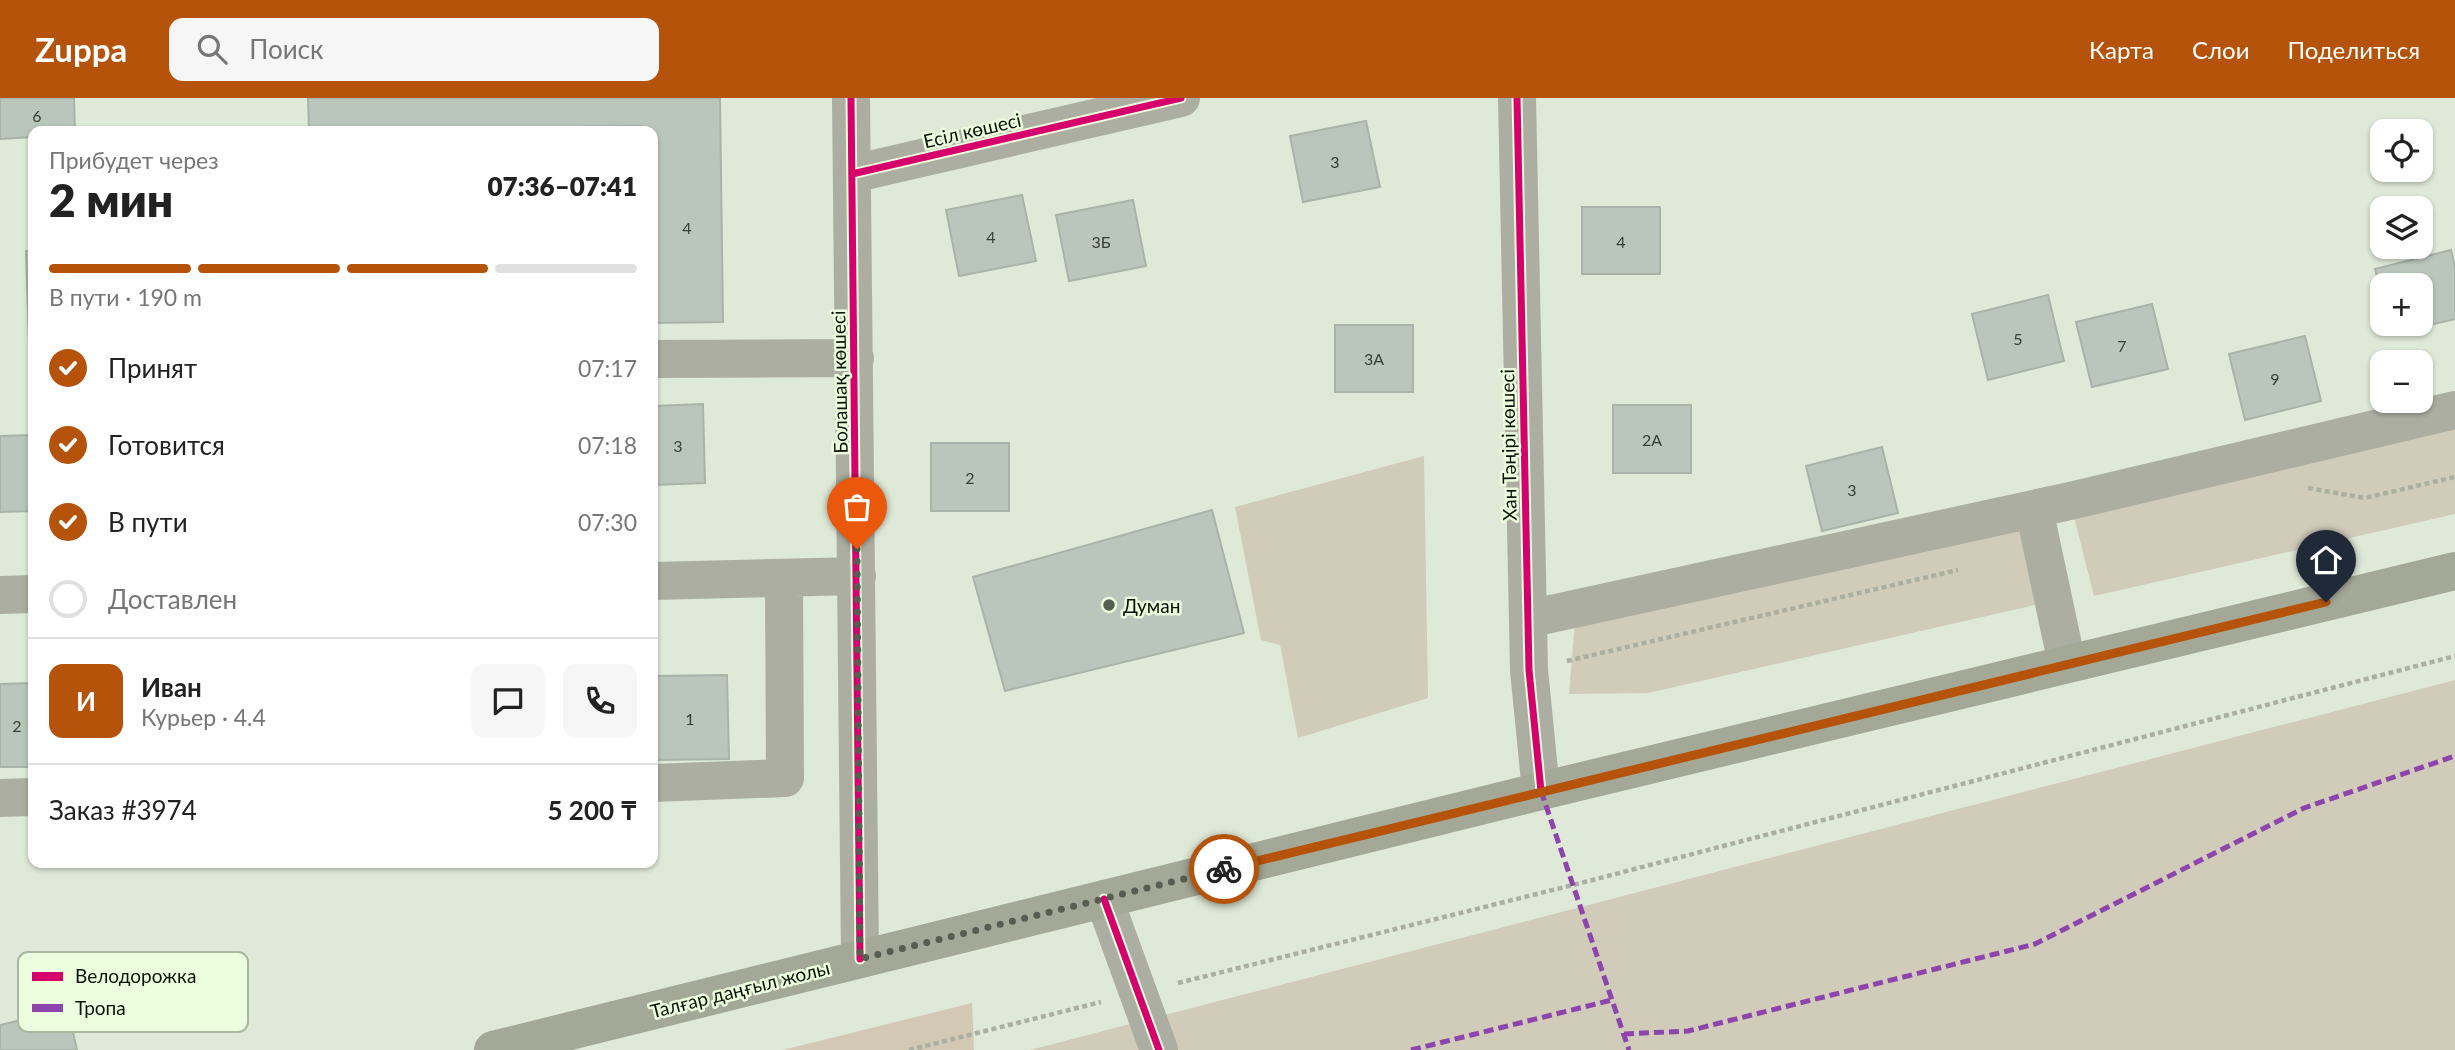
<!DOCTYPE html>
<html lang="ru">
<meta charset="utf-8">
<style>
body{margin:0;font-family:Lato,sans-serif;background:#f6f6f6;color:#222;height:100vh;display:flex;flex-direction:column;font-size:26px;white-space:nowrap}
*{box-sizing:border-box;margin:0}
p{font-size:23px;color:#767676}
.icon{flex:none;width:38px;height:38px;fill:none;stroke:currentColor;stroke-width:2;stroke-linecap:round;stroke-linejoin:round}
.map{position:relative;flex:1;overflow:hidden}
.details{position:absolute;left:28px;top:28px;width:630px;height:742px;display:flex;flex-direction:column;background:#fff;border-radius:14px;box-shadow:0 2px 5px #0004}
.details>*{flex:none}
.controls{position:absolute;left:2370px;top:21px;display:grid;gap:14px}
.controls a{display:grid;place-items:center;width:63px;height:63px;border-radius:14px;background:#fff;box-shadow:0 2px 5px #0004;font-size:35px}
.pin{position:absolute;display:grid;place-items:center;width:60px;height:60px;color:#fff;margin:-72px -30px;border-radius:50% 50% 50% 0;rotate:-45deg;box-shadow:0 0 7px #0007}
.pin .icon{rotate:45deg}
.courier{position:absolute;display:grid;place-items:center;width:70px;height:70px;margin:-35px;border:5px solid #b45309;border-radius:50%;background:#fff;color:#222;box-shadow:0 2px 9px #0007}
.head em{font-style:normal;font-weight:800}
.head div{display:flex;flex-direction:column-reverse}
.head{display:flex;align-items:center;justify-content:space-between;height:119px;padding:0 21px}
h1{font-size:46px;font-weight:800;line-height:52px}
.bar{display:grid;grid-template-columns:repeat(4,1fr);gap:10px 7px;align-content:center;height:84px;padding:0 21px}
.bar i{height:9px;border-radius:5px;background:#e0e0e0}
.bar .current{background:#b45309}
.bar p{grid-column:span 4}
.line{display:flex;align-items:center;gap:18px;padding:0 21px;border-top:2px solid #e0e0e0}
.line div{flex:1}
.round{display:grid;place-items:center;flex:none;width:74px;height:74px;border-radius:14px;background:#f6f6f6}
ol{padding:0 21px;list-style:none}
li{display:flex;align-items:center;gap:21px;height:77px}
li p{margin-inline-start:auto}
li .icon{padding:7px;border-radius:50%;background:#b45309;color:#fff;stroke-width:4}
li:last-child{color:#767676}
li i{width:38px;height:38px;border:4px solid #e0e0e0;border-radius:50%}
header{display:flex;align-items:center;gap:42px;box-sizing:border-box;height:98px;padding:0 35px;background:#b45309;color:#fff}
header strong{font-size:33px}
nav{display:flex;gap:38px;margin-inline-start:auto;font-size:24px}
.search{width:490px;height:63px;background:#f6f6f6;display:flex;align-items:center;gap:18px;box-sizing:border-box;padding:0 24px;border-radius:14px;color:#767676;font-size:26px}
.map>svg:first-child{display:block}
.green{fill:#d1cbba}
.forest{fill:#d2c8b3}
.building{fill:#bac6bb;stroke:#a8b3a9;stroke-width:2}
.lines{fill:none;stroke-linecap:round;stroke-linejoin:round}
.path{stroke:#abafa2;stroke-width:4.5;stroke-dasharray:5 3.5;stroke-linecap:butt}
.minor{stroke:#acaea1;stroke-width:38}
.major{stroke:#a4a897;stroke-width:38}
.quiet{stroke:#8e44ad;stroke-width:5;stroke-dasharray:10 5;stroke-linecap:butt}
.cycleway-casing{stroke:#ebfedd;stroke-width:11}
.cycleway{stroke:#d6006c;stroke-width:7}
.done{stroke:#565d51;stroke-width:7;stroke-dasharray:0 12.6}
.route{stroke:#b45309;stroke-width:9}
.poi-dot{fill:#565d51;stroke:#ebfedd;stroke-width:2.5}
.labels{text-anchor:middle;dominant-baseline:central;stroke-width:5;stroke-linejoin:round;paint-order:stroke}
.number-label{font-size:16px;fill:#383f35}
.street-label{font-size:19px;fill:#0c1208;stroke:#ebfedd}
.poi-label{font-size:19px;fill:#0c1208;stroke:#ebfedd;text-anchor:start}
.key{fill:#ebfedd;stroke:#a8b79d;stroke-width:2}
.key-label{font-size:19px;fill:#0c1208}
</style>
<header>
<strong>Zuppa</strong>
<div class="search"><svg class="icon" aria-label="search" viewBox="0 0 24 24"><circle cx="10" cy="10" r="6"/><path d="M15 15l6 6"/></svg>Поиск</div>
<nav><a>Карта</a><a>Слои</a><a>Поделиться</a></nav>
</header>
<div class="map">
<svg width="2455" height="952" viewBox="0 0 2455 952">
<rect width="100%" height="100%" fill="#dfe9d8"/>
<path class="green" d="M 2455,318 L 2455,416 L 2094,498 L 2070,403 Z
M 1424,358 L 1428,600 L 1298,640 L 1280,547 L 1261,542 L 1235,409 Z
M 2034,411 L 2053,503 L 1648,595 L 1569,596 L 1576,511 Z
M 2455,582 L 2455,952 L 1030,952 Z"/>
<path class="forest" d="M 972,905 L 974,952 L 783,952 Z"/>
<path class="building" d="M 0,0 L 74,0 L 75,33 L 33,33 L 33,39 L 0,41 Z
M 308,0 L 720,0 L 723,224 L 653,225 L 653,33 L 640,33 L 640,28 L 309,33 Z
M 1366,23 L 1380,89 L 1303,104 L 1290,38 Z
M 1022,97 L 1036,163 L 959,178 L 946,112 Z
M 1133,102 L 1146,168 L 1069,183 L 1056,117 Z
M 1582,109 L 1660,109 L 1660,176 L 1582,176 Z
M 2451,152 L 2455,169 L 2455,221 L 2391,236 L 2389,226 L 2420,226 L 2420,187 L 2382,187 L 2382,199 L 2375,171 Z
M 26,153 L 33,153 L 33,413 L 0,414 L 0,338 L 32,337 Z
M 2048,197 L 2064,263 L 1988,282 L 1972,216 Z
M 2152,206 L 2168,271 L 2092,289 L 2076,224 Z
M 1335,227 L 1413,227 L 1413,294 L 1335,294 Z
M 2305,238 L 2321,303 L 2245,322 L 2229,256 Z
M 703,306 L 705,385 L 653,387 L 653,308 Z
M 1613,307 L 1691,307 L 1691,375 L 1613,375 Z
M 931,345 L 1009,345 L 1009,413 L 931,413 Z
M 1882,349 L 1898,415 L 1822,433 L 1806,368 Z
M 1212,412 L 1244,535 L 1005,593 L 973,479 Z
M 727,577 L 729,661 L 653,662 L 653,578 Z
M 33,585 L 33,669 L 0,669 L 0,586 Z
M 68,911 L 77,952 L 0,952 L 0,927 Z"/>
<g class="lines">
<path class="path" d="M 2308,390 L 2365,400 L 2455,379
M 1567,563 L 1958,472
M 1178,885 L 1573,787 L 2455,558
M 909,952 L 1101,904"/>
<path class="minor" d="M 851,0 L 860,861
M 1517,0 L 1529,572 L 1541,693
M 852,76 L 1181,0
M 653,261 L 855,260
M 2034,411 L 2067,566
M 653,483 L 857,478
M 0,497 L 33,496
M 1528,521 L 2070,403 L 2455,312
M 653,685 L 785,680 L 784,480
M 0,700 L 33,699
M 1104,801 L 1159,952"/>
<path class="major" d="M 493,952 L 1541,693 L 2455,473"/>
<path class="quiet" d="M 1541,693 L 1629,952
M 1624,936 L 1688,933 L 2035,846 L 2304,710 L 2455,658
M 1411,952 L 1612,902"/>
<defs>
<path id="cycleway" d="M 851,0 L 860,861
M 1517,0 L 1529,572 L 1541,693
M 852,76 L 1181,0
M 1104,801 L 1159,952"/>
</defs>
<use href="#cycleway" class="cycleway-casing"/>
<use href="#cycleway" class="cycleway"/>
</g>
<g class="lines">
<path class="done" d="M 857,451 L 860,861 L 1224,771"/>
<path class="route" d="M 1224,771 L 2326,504"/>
</g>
<circle class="poi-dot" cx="1109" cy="507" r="7"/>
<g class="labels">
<g class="number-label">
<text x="37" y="17">6</text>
<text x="1335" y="63">3</text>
<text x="687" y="129">4</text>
<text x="991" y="138">4</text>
<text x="1101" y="143">3Б</text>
<text x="1621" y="143">4</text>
<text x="2018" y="240">5</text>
<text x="2122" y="247">7</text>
<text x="1374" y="260">3А</text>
<text x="2275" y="280">9</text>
<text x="1652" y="341">2А</text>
<text x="678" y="347">3</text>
<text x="970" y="379">2</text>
<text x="1852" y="391">3</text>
<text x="690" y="620">1</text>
<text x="17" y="627">2</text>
</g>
<g class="street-label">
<text transform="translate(972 32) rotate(-13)">Есіл көшесі</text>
<text transform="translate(839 284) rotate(-91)">Болашақ көшесі</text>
<text transform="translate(1508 347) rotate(-91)">Хан Тәңірі көшесі</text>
<text transform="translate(740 891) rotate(-14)">Талғар даңғыл жолы</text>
</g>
<g class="poi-label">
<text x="1123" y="507">Думан</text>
</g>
</g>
<rect x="18" y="854" width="230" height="80" rx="10" class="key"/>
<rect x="32" y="874" width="31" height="9" fill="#d6006c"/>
<rect x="32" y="906" width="31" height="8" fill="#8e44ad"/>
<g class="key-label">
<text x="75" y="885">Велодорожка</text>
<text x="75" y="917">Тропа</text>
</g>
</svg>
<div class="controls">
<a><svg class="icon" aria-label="locate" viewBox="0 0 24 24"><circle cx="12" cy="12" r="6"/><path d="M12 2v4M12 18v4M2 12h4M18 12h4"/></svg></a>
<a><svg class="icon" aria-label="layers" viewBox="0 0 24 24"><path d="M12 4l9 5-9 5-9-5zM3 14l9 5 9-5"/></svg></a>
<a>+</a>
<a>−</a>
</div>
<div class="pin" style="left:857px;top:451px;background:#ea580c"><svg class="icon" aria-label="bag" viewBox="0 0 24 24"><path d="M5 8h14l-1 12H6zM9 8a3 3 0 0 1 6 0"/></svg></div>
<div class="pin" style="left:2326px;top:504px;background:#1f2937"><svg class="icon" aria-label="home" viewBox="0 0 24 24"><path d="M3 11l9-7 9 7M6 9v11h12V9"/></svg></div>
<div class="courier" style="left:1224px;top:771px"><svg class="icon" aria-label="bike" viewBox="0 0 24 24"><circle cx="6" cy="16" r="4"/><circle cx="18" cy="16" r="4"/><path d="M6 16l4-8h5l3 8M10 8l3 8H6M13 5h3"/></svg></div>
<section class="details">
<div class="head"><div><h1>2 мин</h1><p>Прибудет через</p></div><em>07:36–07:41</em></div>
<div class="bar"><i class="current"></i><i class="current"></i><i class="current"></i><i></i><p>В пути · 190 m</p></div>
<ol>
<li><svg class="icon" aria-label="check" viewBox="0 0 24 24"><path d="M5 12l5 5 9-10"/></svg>Принят<p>07:17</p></li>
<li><svg class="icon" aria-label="check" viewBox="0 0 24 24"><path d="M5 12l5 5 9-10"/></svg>Готовится<p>07:18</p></li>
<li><svg class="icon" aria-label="check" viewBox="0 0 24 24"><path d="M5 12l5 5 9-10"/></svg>В пути<p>07:30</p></li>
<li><i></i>Доставлен</li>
</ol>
<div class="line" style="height:126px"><b class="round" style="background:#b45309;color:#fff">И</b><div><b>Иван</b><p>Курьер · 4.4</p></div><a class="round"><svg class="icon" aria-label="chat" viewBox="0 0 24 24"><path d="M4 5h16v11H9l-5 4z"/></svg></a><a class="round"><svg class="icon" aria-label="phone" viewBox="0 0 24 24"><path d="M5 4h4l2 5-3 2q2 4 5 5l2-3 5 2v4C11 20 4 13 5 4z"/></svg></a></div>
<div class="line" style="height:91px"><div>Заказ #3974</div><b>5 200 ₸</b></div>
</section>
</div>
